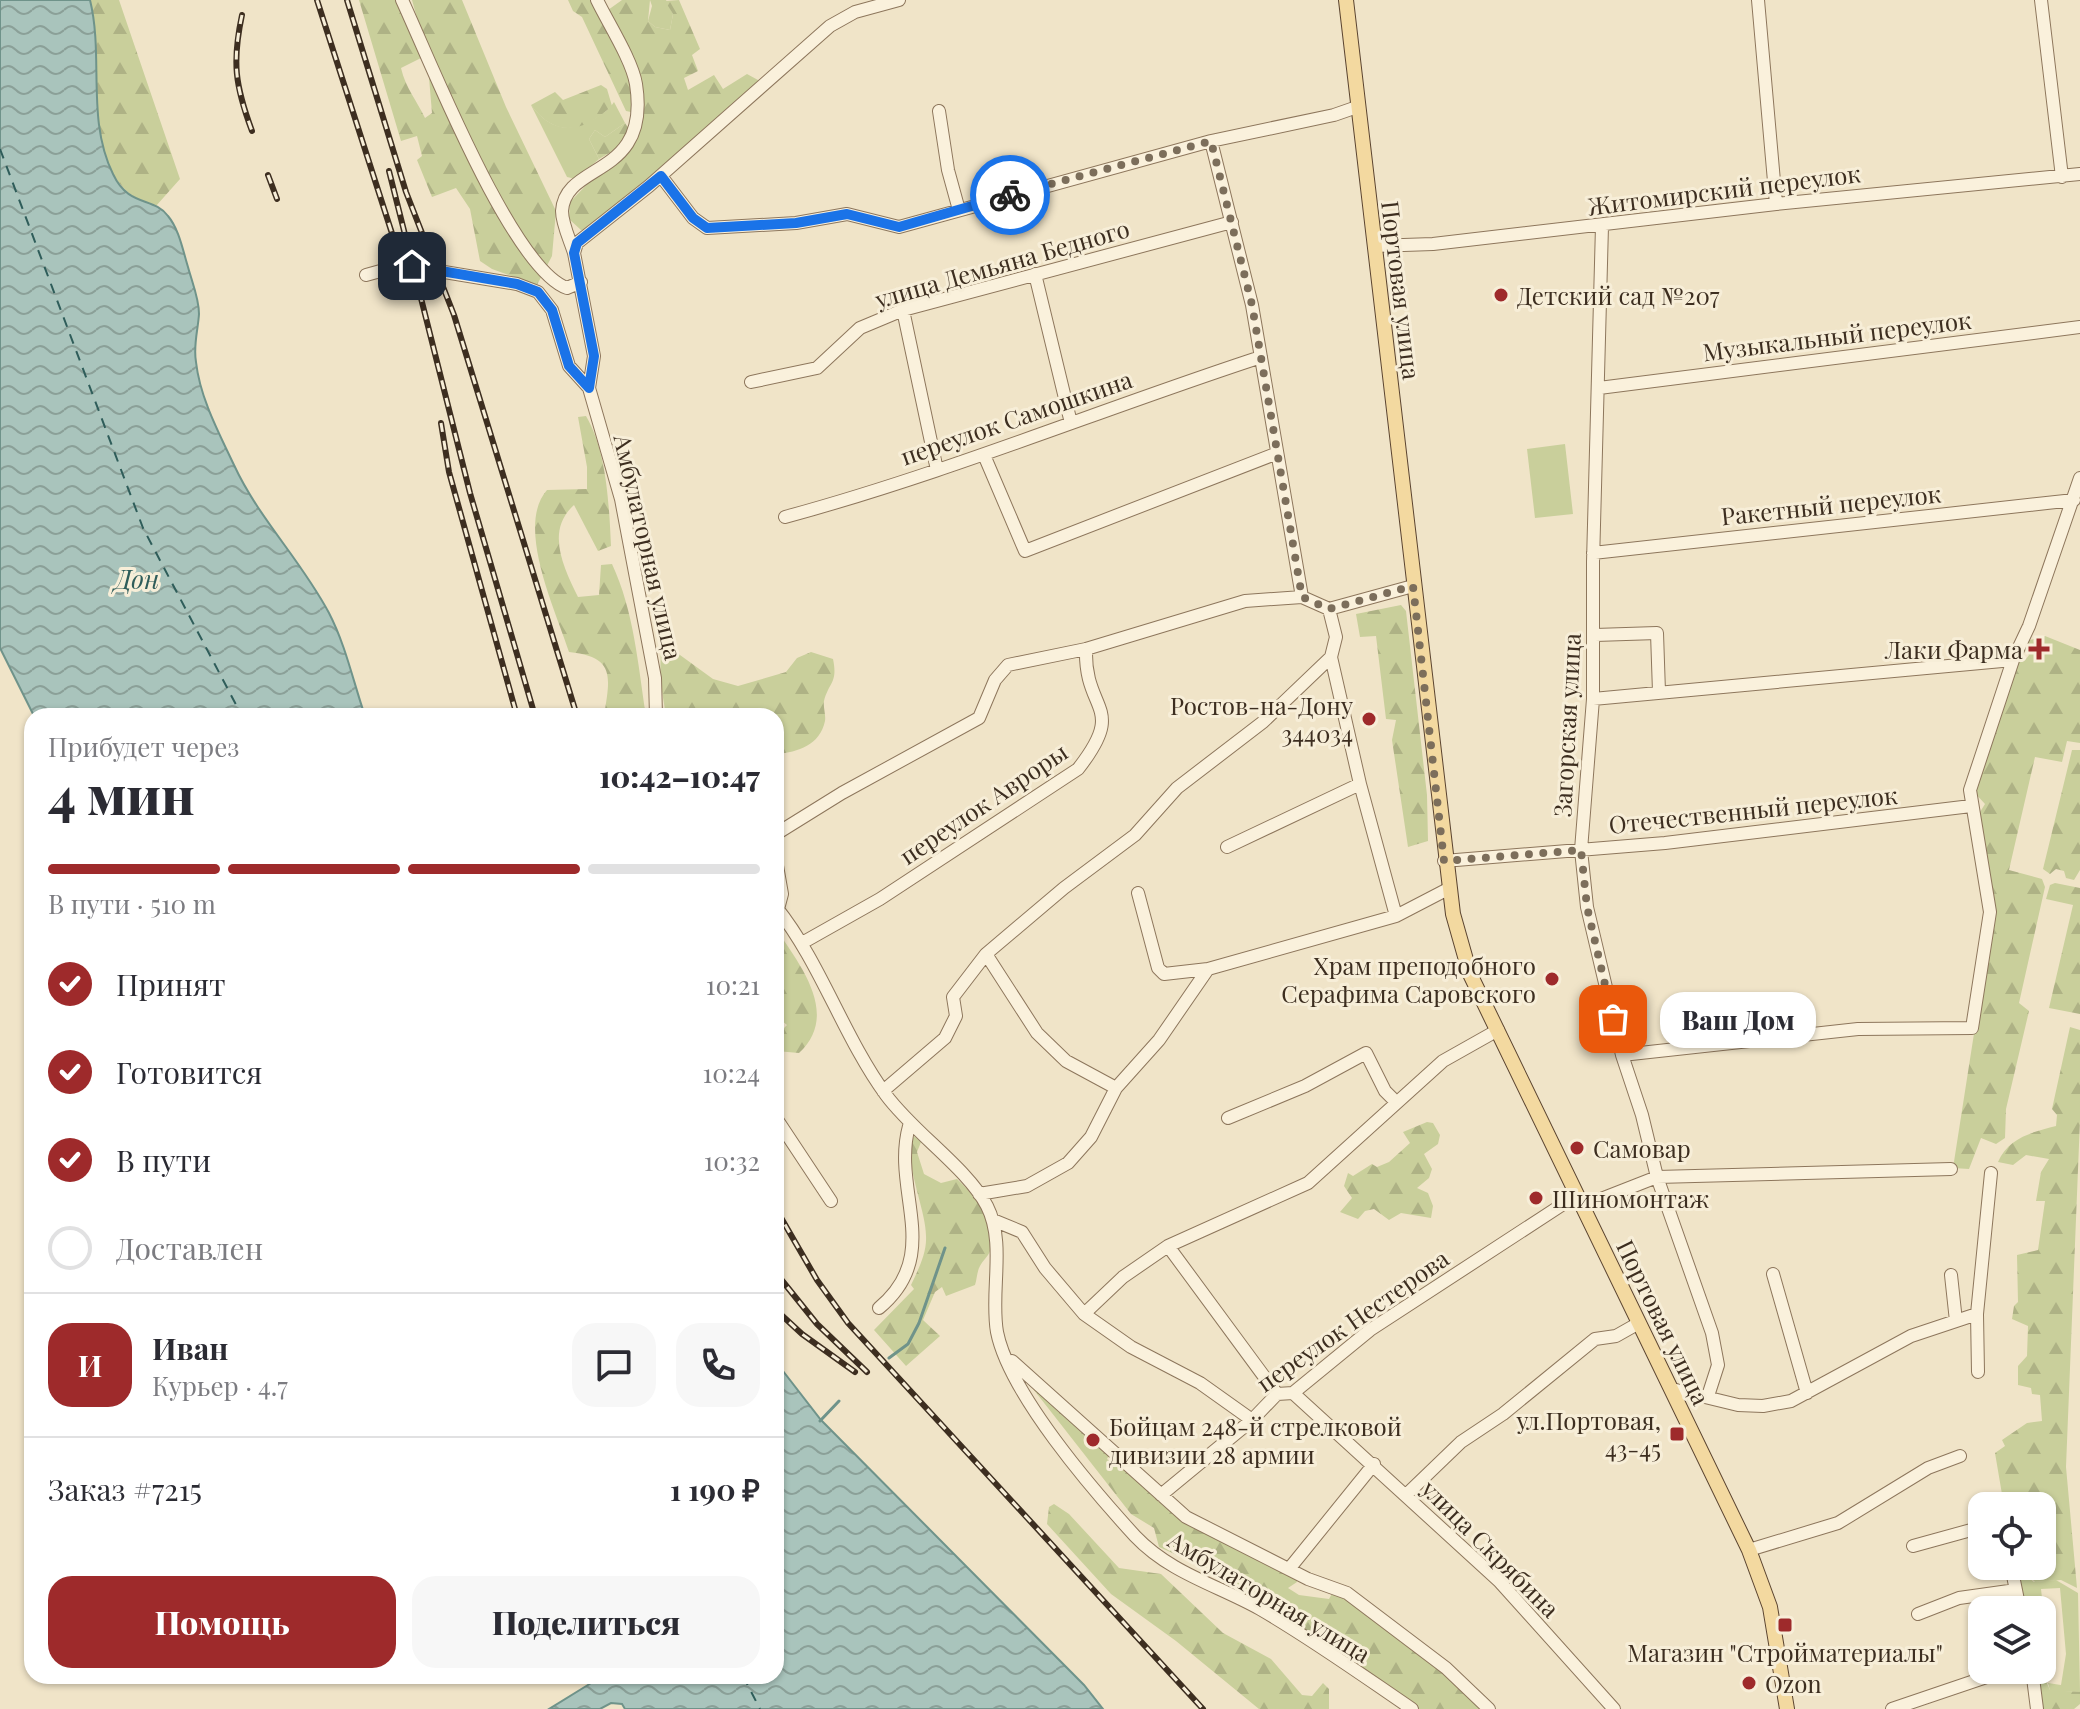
<!DOCTYPE html>
<html lang="ru">
<meta charset="utf-8">
<style>
body{margin:0;font-family:"Playfair Display",serif;background:#f7f7f7;color:#2b2b33;height:100vh;display:flex;flex-direction:column;font-size:30px;white-space:nowrap}
*{box-sizing:border-box;margin:0}
p{font-size:26px;color:#7c7c81}
.icon{flex:none;width:44px;height:44px;fill:none;stroke:currentColor;stroke-width:2;stroke-linecap:round;stroke-linejoin:round}
.map{position:relative;flex:1;overflow:hidden}
.sheet{position:absolute;left:24px;top:708px;width:760px;height:976px;display:flex;flex-direction:column;background:#fff;border-radius:24px;box-shadow:0 2px 6px #0004}
.sheet>*{flex:none}
.tools{position:absolute;left:1968px;top:1492px;display:grid;gap:16px}
.tools a{display:grid;place-items:center;width:88px;height:88px;border-radius:16px;background:#fff;box-shadow:0 2px 6px #0004;font-size:40px}
.pin{position:absolute;display:grid;place-items:center;width:68px;height:68px;color:#fff;margin:-34px;border-radius:16px;box-shadow:0 4px 12px #0006}
.courier{position:absolute;display:grid;place-items:center;width:80px;height:80px;margin:-40px;border:6px solid #1a73e8;border-radius:50%;background:#fff;color:#222;box-shadow:0 2px 10px #0007}
.bubble{position:absolute;height:56px;border-radius:24px;background:#fff;box-shadow:0 2px 6px #0004;font-size:26px;font-weight:800;line-height:56px;text-align:center}
.headline em{font-style:normal;font-weight:800}
.headline div{display:flex;flex-direction:column-reverse}
.headline{display:flex;align-items:center;justify-content:space-between;height:136px;padding:0 24px}
h1{font-size:52px;font-weight:800;line-height:60px}
.bar{display:grid;grid-template-columns:repeat(4,1fr);gap:12px 8px;align-content:center;height:96px;padding:0 24px}
.bar i{height:10px;border-radius:6px;background:#e1e1e2}
.bar .selected{background:#9e2a2b}
.bar p{grid-column:span 4}
.line{display:flex;align-items:center;gap:20px;padding:0 24px;border-top:2px solid #e1e1e2}
.line div{flex:1}
.round{display:grid;place-items:center;flex:none;width:84px;height:84px;border-radius:24px;background:#f7f7f7}
ol{padding:0 24px;list-style:none}
li{display:flex;align-items:center;gap:24px;height:88px}
li p{margin-inline-start:auto}
li .icon{padding:8px;border-radius:50%;background:#9e2a2b;color:#fff;stroke-width:4}
li:last-child{color:#7c7c81}
li i{width:44px;height:44px;border:4px solid #e1e1e2;border-radius:50%}
.primary-button{display:flex;gap:16px;margin-top:auto;padding:16px 24px}
.primary-button a{flex:1;height:92px;border-radius:24px;background:#9e2a2b;color:#fff;font-size:32px;font-weight:800;line-height:92px;text-align:center}
.primary-button a+a{background:#f7f7f7;color:#2b2b33}
.map>svg:first-child{display:block}
.grass{fill:#c9cf9b}
.forest{fill:url(#forest-firs)}
.water{fill:url(#water-waves);stroke:#6f938a;stroke-width:2}
.lines{fill:none;stroke-linecap:round;stroke-linejoin:round}
.stream{stroke:#6f938a;stroke-width:3}
.ferry{stroke:#2f5d5a;stroke-width:2;stroke-dasharray:10 8;stroke-linecap:butt}
.minor-casing{stroke:#8d765c;stroke-width:14}
.major-casing{stroke:#5b4430;stroke-width:16}
.minor{stroke:#faf1dc;stroke-width:12}
.major{stroke:#f3d9a0;stroke-width:14}
.rail-casing{stroke:#3d2e20;stroke-width:6}
.rail{stroke:#f7eed8;stroke-width:3;stroke-dasharray:9;stroke-linecap:butt}
.done{stroke:#7c6e5b;stroke-width:8;stroke-dasharray:0 14.4}
.route{stroke:#1a73e8;stroke-width:10}
.poi-dot{fill:#9e2a2b;stroke:#f7eed8;stroke-width:3}
.labels{text-anchor:middle;dominant-baseline:central;stroke-width:6;stroke-linejoin:round;paint-order:stroke}
.street-label{font-size:24px;fill:#3d2e20;stroke:#f7eed8}
.poi-label{font-size:24px;fill:#3d2e20;stroke:#f7eed8;text-anchor:start}
.water-label{font-size:26px;font-style:italic;fill:#2f5d5a;stroke:#f7eed8}
</style>
<div class="map">
<svg width="2080" height="1709" viewBox="0 0 2080 1709">
<defs>
<pattern id="forest-firs" width="22" height="20" patternUnits="userSpaceOnUse" patternTransform="scale(2)"><rect width="22" height="20" fill="#c9cf9b"/><path d="M5 1l3.5 6h-7zM16 11l3.5 6h-7z" fill="#aeb285"/></pattern>
<pattern id="water-waves" width="16" height="10" patternUnits="userSpaceOnUse" patternTransform="scale(2)"><rect width="16" height="10" fill="#a9c4bc"/><path d="M0 5q4-4 8 0t8 0" fill="none" stroke="#8ba098"/></pattern>
</defs>
<rect width="100%" height="100%" fill="#f0e4c8"/>
<path class="grass" d="M 650,0 L 666,0 L 673,14 L 670,30 L 655,27 L 648,21 L 652,6 Z
M 614,102 L 625,123 L 605,137 L 595,130 L 589,139 L 599,159 L 576,179 L 567,177 L 531,105 C 549,129 568,134 594,119 C 602,114 609,110 614,102 Z
M 1565,444 L 1573,514 L 1535,518 L 1527,449 Z
M 2015,1566 L 2034,1582 L 2056,1580 L 2078,1593 L 2080,1692 L 2050,1691 L 2048,1683 L 2061,1685 L 2066,1654 L 2060,1588 L 2041,1589 L 2048,1653 L 2047,1659 L 2042,1659 L 2042,1610 L 2024,1610 Z"/>
<path class="forest" d="M 90,0 L 119,0 L 180,179 L 156,206 C 75,186 105,62 90,0 Z
M 359,0 L 398,0 L 423,57 L 401,68 C 406,89 416,99 425,118 L 432,113 L 427,54 L 412,0 L 462,0 L 506,107 L 556,211 L 552,256 L 537,285 L 492,269 L 480,261 L 470,209 L 456,188 L 432,197 L 417,160 L 422,156 L 417,136 L 401,141 Z
M 568,0 L 593,0 L 631,80 L 631,112 L 626,111 L 582,17 L 573,11 Z
M 622,0 L 650,0 L 648,21 L 655,27 L 670,30 L 673,14 L 665,1 L 679,0 L 700,49 L 692,55 L 698,71 L 684,78 L 688,90 L 714,75 L 723,89 L 747,74 L 758,80 L 759,86 L 586,230 L 581,230 L 569,219 L 570,202 L 597,174 L 628,152 L 637,137 L 640,110 L 608,10 Z
M 601,85 L 607,89 L 612,106 C 583,132 556,139 531,105 L 555,92 L 563,100 Z
M 625,123 L 629,129 L 623,145 L 599,159 L 589,139 L 595,130 L 605,137 Z
M 586,416 C 607,452 609,504 611,546 L 598,551 L 574,505 C 545,531 564,568 578,597 L 599,595 L 601,565 L 612,564 C 634,611 638,665 646,716 L 604,716 C 610,677 616,657 569,652 C 556,611 515,526 547,490 L 587,489 L 587,467 L 578,417 Z
M 1401,605 L 1406,611 L 1427,795 L 1428,841 L 1408,847 L 1392,740 L 1396,720 L 1386,719 L 1376,636 L 1360,637 L 1356,614 Z
M 2045,636 L 2080,650 L 2080,743 L 2067,741 L 2062,762 L 2035,757 L 2009,870 L 2042,879 L 2045,887 L 2019,1003 L 2029,1011 L 2006,1109 L 2005,1138 L 1996,1144 L 1981,1138 L 1969,1169 L 1953,1168 L 1993,912 L 1983,853 L 1980,812 L 1985,804 L 1974,792 L 2017,659 L 2026,659 L 2029,655 L 2023,648 L 2030,640 Z
M 669,647 L 713,679 L 738,686 L 786,672 L 797,658 L 811,652 L 833,659 C 838,683 829,682 824,701 C 823,707 826,715 825,721 C 820,745 798,752 777,754 L 776,716 L 666,716 L 660,679 L 661,648 Z
M 2072,750 L 2080,750 L 2080,870 L 2074,880 L 2066,878 L 2064,871 L 2056,869 L 2050,874 L 2043,869 Z
M 2055,883 L 2080,888 L 2080,1014 L 2049,1008 L 2073,905 L 2046,899 L 2050,885 Z
M 776,929 C 801,966 840,1015 799,1053 L 776,1051 L 776,1028 L 781,1031 L 787,1025 L 776,1016 Z
M 2070,1027 L 2080,1030 L 2080,1120 L 2066,1467 L 2077,1588 L 2061,1580 L 2035,1582 L 2019,1566 L 2042,1566 L 2042,1506 L 2004,1506 L 1995,1453 L 2005,1446 L 2002,1440 L 2027,1423 L 2042,1421 L 2040,1395 L 2032,1394 L 2031,1388 L 2018,1385 L 2018,1366 L 2027,1356 L 2028,1326 L 2012,1319 L 2014,1306 L 2018,1302 L 2017,1255 L 2038,1250 L 2045,1201 L 2036,1201 L 2041,1172 L 2049,1159 L 2026,1155 L 2013,1165 L 1998,1162 C 2008,1138 2032,1132 2056,1126 L 2057,1115 L 2052,1109 Z
M 1427,1122 L 1433,1123 L 1440,1135 L 1438,1144 L 1424,1154 L 1432,1169 L 1429,1178 L 1417,1188 L 1428,1193 L 1433,1206 L 1431,1218 L 1401,1213 L 1389,1220 L 1374,1209 L 1365,1211 L 1358,1219 L 1340,1212 L 1352,1198 L 1344,1186 L 1348,1173 L 1353,1176 L 1372,1164 L 1377,1167 L 1389,1162 L 1410,1143 L 1403,1132 Z
M 914,1136 L 921,1142 L 917,1152 L 924,1174 L 941,1183 L 957,1179 C 975,1195 997,1224 990,1251 C 988,1257 983,1260 980,1266 C 977,1271 977,1279 975,1285 L 946,1296 L 942,1287 L 935,1292 L 923,1320 L 940,1336 L 906,1366 L 874,1330 L 914,1289 L 911,1285 C 918,1270 927,1253 926,1236 C 926,1208 902,1161 914,1136 Z
M 1023,1376 L 1110,1453 L 1107,1459 L 1120,1469 L 1125,1466 L 1231,1542 L 1229,1546 L 1238,1551 L 1241,1547 L 1294,1573 L 1297,1582 L 1288,1588 L 1299,1595 L 1329,1599 L 1334,1590 L 1392,1628 L 1486,1709 L 1419,1709 L 1228,1588 L 1220,1574 L 1159,1547 L 1154,1528 L 1131,1514 Z
M 1054,1504 L 1069,1514 L 1119,1568 L 1161,1574 L 1223,1633 L 1271,1659 L 1302,1695 L 1312,1696 L 1323,1683 L 1329,1689 L 1329,1709 L 1259,1709 L 1176,1641 L 1111,1594 L 1047,1524 L 1049,1507 Z
M 2042,1659 L 2047,1659 L 2046,1681 L 2050,1690 L 2080,1692 L 2080,1704 L 2074,1709 L 2039,1709 L 2034,1670 L 2042,1670 Z"/>
<path class="water" d="M 0,0 L 90,0 C 104,57 86,119 113,174 C 129,208 153,196 168,216 C 179,229 183,251 188,267 C 192,282 199,298 199,314 C 198,330 193,346 196,362 C 200,398 219,433 234,465 C 259,519 301,560 329,613 C 346,646 353,681 365,716 L 34,716 L 0,648 Z
M 776,1362 L 821,1420 L 1084,1685 L 1103,1709 L 625,1709 L 622,1704 L 611,1703 L 600,1709 L 549,1709 L 596,1680 L 594,1676 L 776,1676 Z"/>
<g class="lines">
<path class="stream" d="M 889,1358 L 908,1344 L 919,1323 L 945,1248
M 820,1421 L 839,1401"/>
<path class="ferry" d="M 0,149 L 143,528 L 242,716
M 743,1676 L 760,1709"/>
<defs>
<path id="minor" d="M 402,0 C 429,58 512,269 567,288 L 581,282
M 1758,0 L 1776,204
M 2041,0 L 2062,177
M 939,111 L 948,170 L 959,210
M 1211,141 L 1252,305 L 1302,597 L 1329,609
M 661,176 L 693,218 L 707,228 L 796,223 L 847,214 L 899,227 L 1211,141 L 1334,115 L 1357,107
M 1602,226 L 1593,562 L 1593,699 L 1581,850 L 1587,907 L 1622,1055 L 1642,1115 L 1657,1177 L 1712,1333 L 1718,1365 L 1708,1396
M 1374,246 L 1433,244 L 1776,204 L 2080,174
M 574,253 C 570,240 562,224 562,211 C 565,161 651,179 636,84 C 632,60 608,23 597,0
M 1035,274 L 1071,423
M 366,275 L 402,265 L 517,284 L 538,292 L 552,310 L 569,366 L 589,388
M 903,310 L 937,470
M 751,382 L 817,368 L 860,328 L 903,310 L 1232,222
M 1599,388 L 2080,327
M 984,455 L 1025,551 L 1275,454
M 785,517 C 947,473 1102,409 1261,357
M 1593,553 L 2074,500
M 1329,609 L 1336,637 L 1331,657 L 1360,784 L 1396,916
M 1329,609 L 1413,586
M 1595,635 L 1657,633 L 1659,692
M 1593,699 L 2013,660
M 656,716 L 655,678 L 621,499 L 589,388 L 594,356 L 574,253 L 577,243 L 649,186 L 830,26 L 855,12 L 899,0
M 776,834 L 842,793 L 979,718 L 995,680 L 1008,665 L 1086,649 L 1245,601 L 1302,597
M 1227,847 L 1360,784
M 776,860 L 782,894 L 778,909
M 1444,861 L 1665,843 L 1971,806
M 1138,893 L 1158,968 L 1164,974 L 1208,969
M 776,907 C 821,963 843,1036 886,1095 C 914,1133 967,1168 987,1206 C 1006,1243 990,1292 997,1332 C 1009,1393 1093,1490 1135,1536 C 1170,1573 1217,1585 1260,1609 C 1312,1639 1362,1675 1412,1709
M 802,943 L 880,899 L 1078,769 C 1128,705 1084,713 1086,649
M 986,954 L 1037,1033 L 1066,1061 L 1116,1088
M 1622,1055 L 1858,1029 L 1972,1028 L 1990,912 L 1970,790 L 2013,660 L 2029,626 L 2080,478
M 883,1091 L 945,1038 L 956,1016 L 953,997 L 986,954 L 1064,888 L 1135,835 L 1177,788 L 1263,722 L 1331,657
M 776,1118 L 831,1201
M 1228,1118 L 1305,1086 L 1366,1053 L 1385,1091 L 1396,1102
M 979,1194 L 1027,1186 L 1068,1163 L 1091,1137 L 1116,1088 L 1159,1040 L 1208,969 L 1396,916 L 1448,889
M 1583,1206 L 1657,1177 L 1951,1169
M 993,1220 L 1022,1232 L 1045,1268 L 1084,1314 L 1131,1347 L 1200,1383 L 1252,1420
M 1168,1246 L 1277,1394
M 1773,1274 L 1807,1393
M 1951,1275 L 1956,1321
M 879,1308 C 944,1254 891,1191 909,1126
M 1084,1314 L 1123,1277 L 1168,1246 L 1308,1183 L 1443,1061 L 1498,1030
M 1012,1361 L 1186,1517 L 1308,1579 L 1347,1593 L 1446,1668 L 1489,1709
M 1978,1372 L 1977,1314 L 1991,1173
M 1672,1389 L 1738,1405 L 1763,1406 L 1791,1401 L 1911,1336 L 1977,1314
M 1293,1393 L 1499,1581 L 1614,1709
M 1407,1494 L 1461,1442 L 1503,1414 L 1595,1339 L 1616,1336 L 1639,1323
M 1161,1495 L 1252,1420 L 1277,1394 L 1293,1393 L 1370,1330 L 1577,1195
M 1913,1546 L 1982,1527
M 1749,1550 L 1838,1523 L 1928,1468 L 1960,1456
M 2011,1566 L 2020,1610
M 1289,1569 L 1374,1464
M 1918,1614 L 1959,1598 L 2016,1590
M 2032,1670 L 2037,1709
M 1892,1709 L 2007,1670"/>
<path id="major" d="M 1346,0 L 1453,914 L 1470,974 L 1749,1550 L 1770,1607 L 1787,1709"/>
</defs>
<use href="#minor" class="minor-casing"/>
<use href="#major" class="major-casing"/>
<use href="#minor" class="minor"/>
<use href="#major" class="major"/>
<defs>
<path id="rail" d="M 317,0 L 397,249
M 347,0 L 406,192 L 454,315 L 577,716
M 242,15 C 232,62 235,85 252,131
M 389,171 L 470,493 L 535,716
M 268,175 L 277,199
M 441,423 L 449,472 L 517,716
M 776,1209 L 817,1280 L 848,1323 L 1203,1709
M 776,1273 L 817,1324 L 867,1372
M 776,1310 L 802,1334 L 855,1372"/>
</defs>
<use href="#rail" class="rail-casing"/>
<use href="#rail" class="rail"/>
</g>
<g class="lines">
<path class="done" d="M 1010,195 L 1211,141 L 1252,305 L 1302,597 L 1329,609 L 1413,586 L 1444,861 L 1581,850 L 1587,907 L 1613,1019"/>
<path class="route" d="M 412,266 L 517,284 L 538,292 L 552,310 L 569,366 L 589,388 L 594,356 L 574,253 L 577,243 L 661,176 L 693,218 L 707,228 L 796,223 L 847,214 L 899,227 L 1010,195"/>
</g>
<g class="poi-dot">
<circle cx="1501" cy="295" r="8"/>
<path d="M2035 637h8v8h8v8h-8v8h-8v-8h-8v-8h8z"/>
<circle cx="1369" cy="719" r="8"/>
<circle cx="1552" cy="979" r="8"/>
<circle cx="1577" cy="1148" r="8"/>
<circle cx="1536" cy="1198" r="8"/>
<rect x="1669" y="1426" width="16" height="16" rx="4"/>
<circle cx="1093" cy="1440" r="8"/>
<rect x="1777" y="1617" width="16" height="16" rx="4"/>
<circle cx="1749" cy="1683" r="8"/>
</g>
<g class="labels">
<g class="street-label">
<text transform="translate(1724 189) rotate(-7)">Житомирский переулок</text>
<text transform="translate(1002 263) rotate(-16)">улица Демьяна Бедного</text>
<text transform="translate(1402 290) rotate(83)">Портовая улица</text>
<text transform="translate(1837 335) rotate(-7)">Музыкальный переулок</text>
<text transform="translate(1016 417) rotate(-19)">переулок Самошкина</text>
<text transform="translate(1831 504) rotate(-6)">Ракетный переулок</text>
<text transform="translate(649 547) rotate(77)">Амбулаторная улица</text>
<text transform="translate(1566 725) rotate(-87)">Загорская улица</text>
<text transform="translate(983 803) rotate(-34)">переулок Авроры</text>
<text transform="translate(1753 809) rotate(-6)">Отечественный переулок</text>
<text transform="translate(1352 1320) rotate(-35)">переулок Нестерова</text>
<text transform="translate(1664 1322) rotate(64)">Портовая улица</text>
<text transform="translate(1491 1548) rotate(45)">улица Скрябина</text>
<text transform="translate(1270 1596) rotate(31)">Амбулаторная улица</text>
</g>
<g class="poi-label">
<text x="1517" y="295">Детский сад №207</text>
<text x="2023" y="649" text-anchor="end">Лаки Фарма</text>
<text x="1353" y="705" text-anchor="end">Ростов-на-Дону<tspan x="1353" dy="28">344034</tspan></text>
<text x="1536" y="965" text-anchor="end">Храм преподобного<tspan x="1536" dy="28">Серафима Саровского</tspan></text>
<text x="1593" y="1148">Самовар</text>
<text x="1552" y="1198">Шиномонтаж</text>
<text x="1661" y="1420" text-anchor="end">ул.Портовая,<tspan x="1661" dy="28">43-45</tspan></text>
<text x="1109" y="1426">Бойцам 248-й стрелковой<tspan x="1109" dy="28">дивизии 28 армии</tspan></text>
<text x="1785" y="1652" text-anchor="middle">Магазин "Стройматериалы"</text>
<text x="1765" y="1683">Ozon</text>
</g>
<g class="water-label">
<text x="137" y="578">Дон</text>
</g>
</g>
</svg>
<div class="tools">
<a><svg class="icon" aria-label="locate" viewBox="0 0 24 24"><circle cx="12" cy="12" r="6"/><path d="M12 2v4M12 18v4M2 12h4M18 12h4"/></svg></a>
<a><svg class="icon" aria-label="layers" viewBox="0 0 24 24"><path d="M12 4l9 5-9 5-9-5zM3 14l9 5 9-5"/></svg></a>
</div>
<div class="pin" style="left:1613px;top:1019px;background:#ea580c"><svg class="icon" aria-label="bag" viewBox="0 0 24 24"><path d="M5 8h14l-1 12H6zM9 8a3 3 0 0 1 6 0"/></svg></div>
<div class="pin" style="left:412px;top:266px;background:#1f2937"><svg class="icon" aria-label="home" viewBox="0 0 24 24"><path d="M3 11l9-7 9 7M6 9v11h12V9"/></svg></div>
<div class="courier" style="left:1010px;top:195px"><svg class="icon" aria-label="bike" viewBox="0 0 24 24"><circle cx="6" cy="16" r="4"/><circle cx="18" cy="16" r="4"/><path d="M6 16l4-8h5l3 8M10 8l3 8H6M13 5h3"/></svg></div>
<div class="bubble" style="left:1660px;top:992px;width:156px">Ваш Дом</div>
<section class="sheet">
<div class="headline"><div><h1>4 мин</h1><p>Прибудет через</p></div><em>10:42–10:47</em></div>
<div class="bar"><i class="selected"></i><i class="selected"></i><i class="selected"></i><i></i><p>В пути · 510 m</p></div>
<ol>
<li><svg class="icon" aria-label="check" viewBox="0 0 24 24"><path d="M5 12l5 5 9-10"/></svg>Принят<p>10:21</p></li>
<li><svg class="icon" aria-label="check" viewBox="0 0 24 24"><path d="M5 12l5 5 9-10"/></svg>Готовится<p>10:24</p></li>
<li><svg class="icon" aria-label="check" viewBox="0 0 24 24"><path d="M5 12l5 5 9-10"/></svg>В пути<p>10:32</p></li>
<li><i></i>Доставлен</li>
</ol>
<div class="line" style="height:144px"><b class="round" style="background:#9e2a2b;color:#fff">И</b><div><b>Иван</b><p>Курьер · 4.7</p></div><a class="round"><svg class="icon" aria-label="chat" viewBox="0 0 24 24"><path d="M4 5h16v11H9l-5 4z"/></svg></a><a class="round"><svg class="icon" aria-label="phone" viewBox="0 0 24 24"><path d="M5 4h4l2 5-3 2q2 4 5 5l2-3 5 2v4C11 20 4 13 5 4z"/></svg></a></div>
<div class="line" style="height:104px"><div>Заказ #7215</div><b>1 190 ₽</b></div>
<div class="primary-button"><a>Помощь</a><a>Поделиться</a></div>
</section>
</div>
